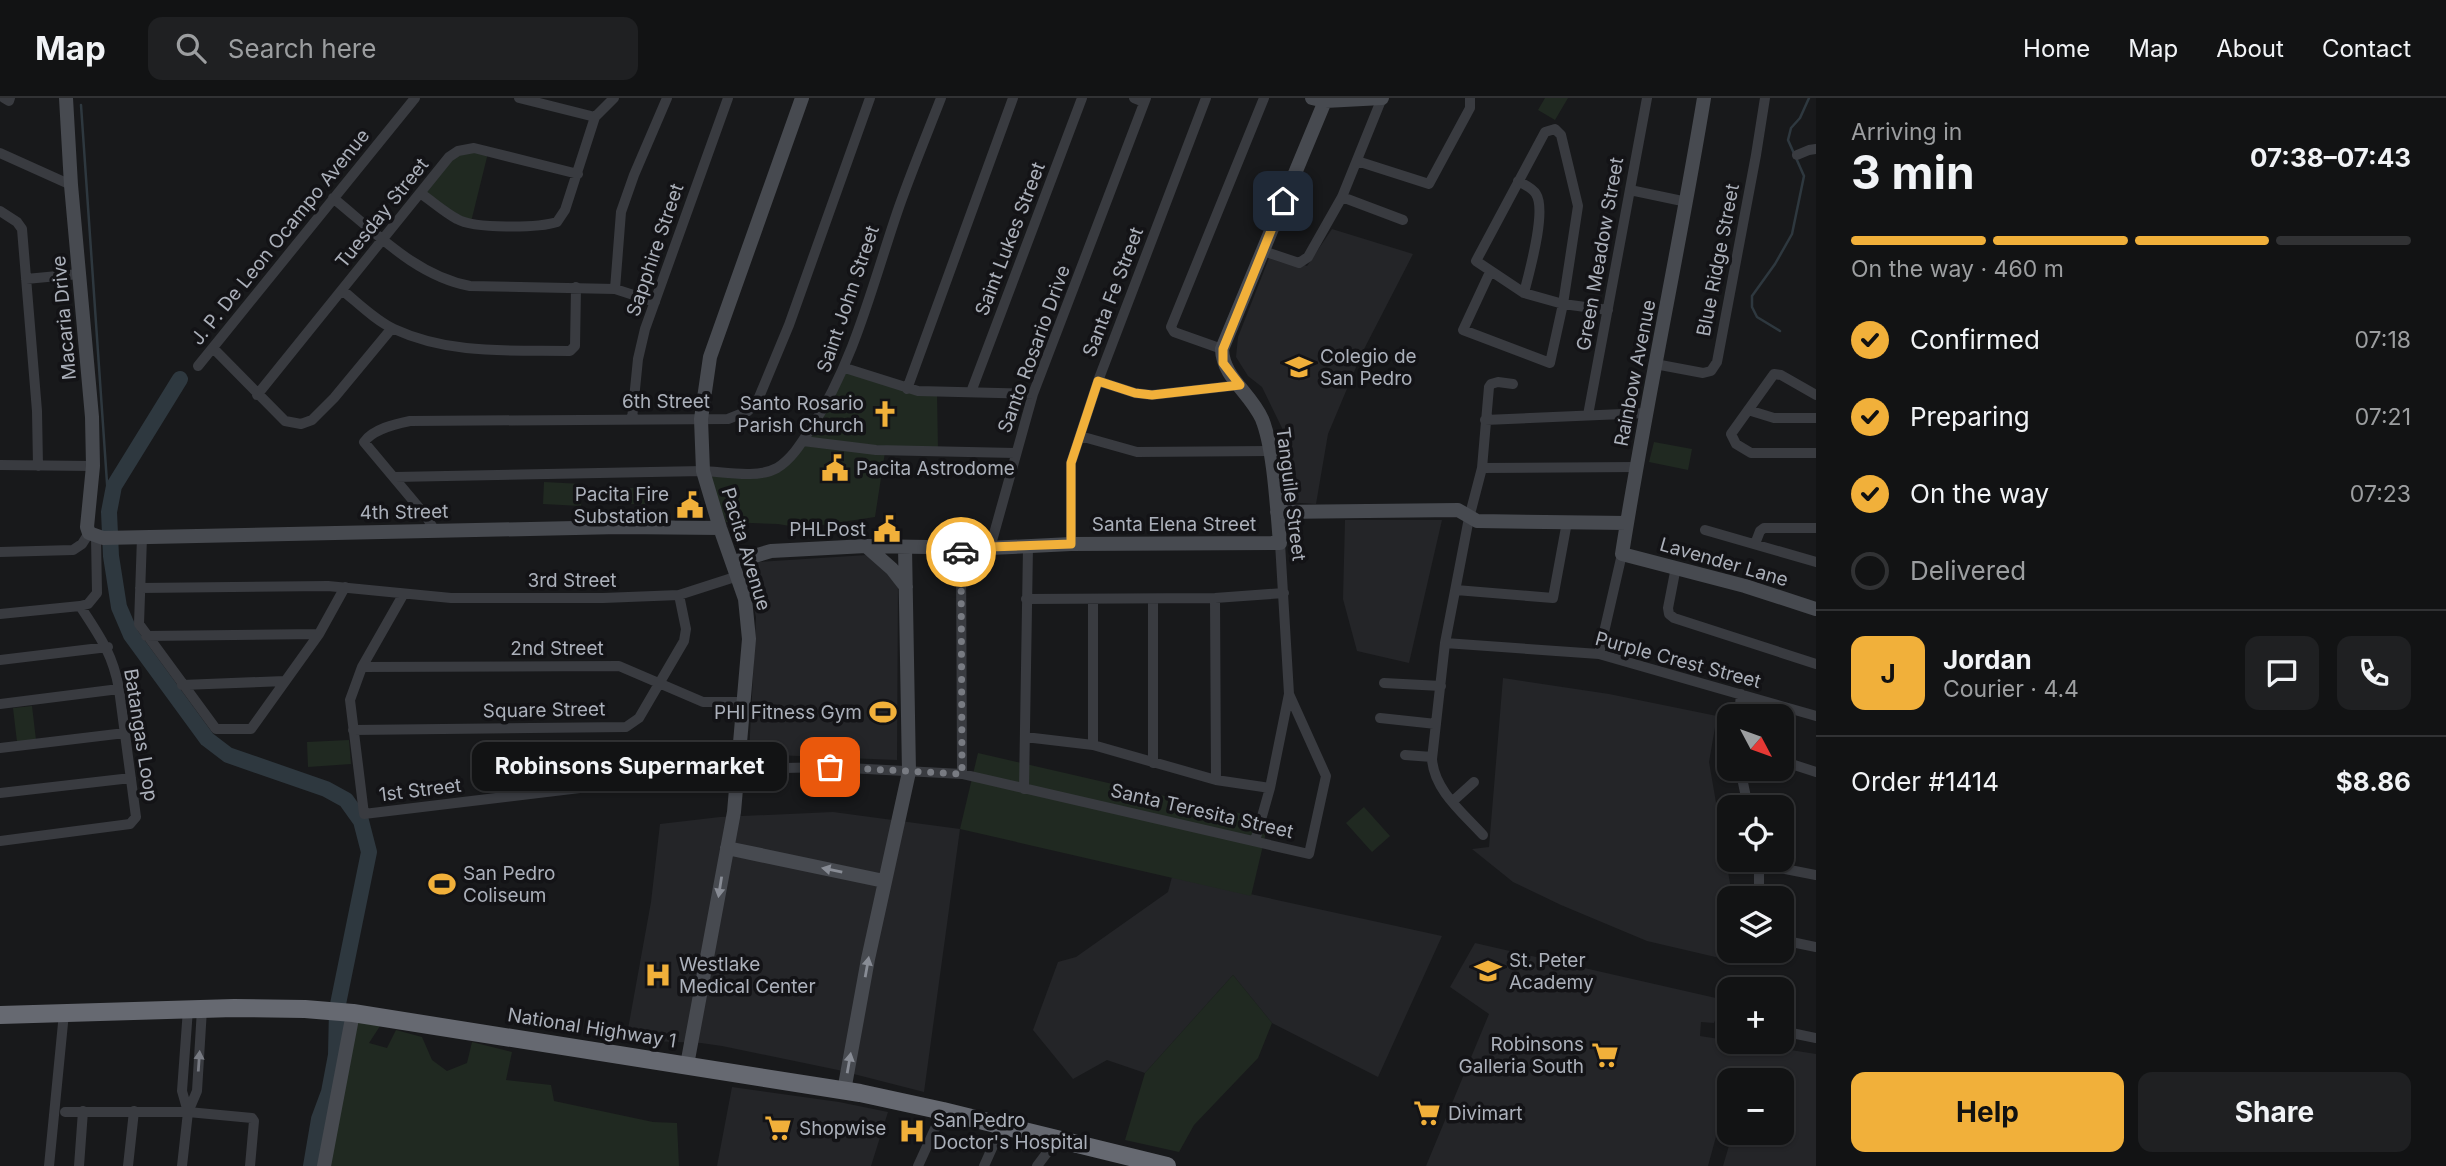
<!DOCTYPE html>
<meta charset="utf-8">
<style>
body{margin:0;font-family:Inter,sans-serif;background:#1f2022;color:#f1f3f6;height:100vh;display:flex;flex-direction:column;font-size:26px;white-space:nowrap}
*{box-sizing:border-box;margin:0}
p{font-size:23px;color:#9c9ea0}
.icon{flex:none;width:38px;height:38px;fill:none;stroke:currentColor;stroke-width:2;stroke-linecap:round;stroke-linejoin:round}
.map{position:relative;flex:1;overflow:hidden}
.side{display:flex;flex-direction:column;background:#121314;width:630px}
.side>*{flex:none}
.needle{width:46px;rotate:131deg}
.tools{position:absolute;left:1717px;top:606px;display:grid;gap:14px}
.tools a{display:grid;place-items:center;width:77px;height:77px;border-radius:14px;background:#121314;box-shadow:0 2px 5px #0004,0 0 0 2px #313234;font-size:35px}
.pin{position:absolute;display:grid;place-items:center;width:60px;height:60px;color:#fff;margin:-30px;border-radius:14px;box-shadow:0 4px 10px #0006}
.courier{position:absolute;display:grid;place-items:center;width:70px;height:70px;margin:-35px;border:5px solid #f1b03a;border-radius:50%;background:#fff;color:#222;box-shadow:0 2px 9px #0007}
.bubble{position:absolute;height:49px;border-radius:14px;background:#121314;box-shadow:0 2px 5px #0004,0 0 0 2px #313234;font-size:23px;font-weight:700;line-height:49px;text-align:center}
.head em{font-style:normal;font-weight:700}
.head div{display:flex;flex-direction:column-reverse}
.head{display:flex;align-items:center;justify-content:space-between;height:119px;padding:0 35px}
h1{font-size:46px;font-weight:700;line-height:52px}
.bar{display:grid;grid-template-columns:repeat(4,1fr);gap:10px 7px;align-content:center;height:84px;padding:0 35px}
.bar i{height:9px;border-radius:5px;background:#313234}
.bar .current{background:#f1b03a}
.bar p{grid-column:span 4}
.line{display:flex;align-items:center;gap:18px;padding:0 35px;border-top:2px solid #313234}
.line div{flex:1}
.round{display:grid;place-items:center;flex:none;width:74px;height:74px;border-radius:14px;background:#1f2022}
ol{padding:0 35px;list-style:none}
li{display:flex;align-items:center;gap:21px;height:77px}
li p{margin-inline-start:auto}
li .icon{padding:7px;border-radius:50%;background:#f1b03a;color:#111;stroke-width:4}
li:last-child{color:#9c9ea0}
li i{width:38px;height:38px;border:4px solid #313234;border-radius:50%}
.action{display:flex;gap:14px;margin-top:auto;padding:14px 35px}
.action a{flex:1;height:80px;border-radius:14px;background:#f1b03a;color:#111;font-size:28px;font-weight:700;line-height:80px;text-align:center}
.action a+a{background:#1f2022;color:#f1f3f6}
header{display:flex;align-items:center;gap:42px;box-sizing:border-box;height:98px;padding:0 35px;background:#121314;border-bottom:2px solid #313234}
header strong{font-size:33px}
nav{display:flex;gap:38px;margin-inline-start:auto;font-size:24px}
.search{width:490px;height:63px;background:#1f2022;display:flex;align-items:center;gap:18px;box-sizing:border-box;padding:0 24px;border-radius:14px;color:#9c9ea0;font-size:26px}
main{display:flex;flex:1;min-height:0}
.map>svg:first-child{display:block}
.built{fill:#242528}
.green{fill:#202921}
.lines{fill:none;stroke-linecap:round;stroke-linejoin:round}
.stream{stroke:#2e383f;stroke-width:2.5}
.river{stroke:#2e383f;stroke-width:16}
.street{stroke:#393b40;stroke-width:10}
.secondary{stroke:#474a50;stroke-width:14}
.highway{stroke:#666971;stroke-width:18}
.oneway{fill:#888c95}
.oneway2{fill:#787b83}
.done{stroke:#787b82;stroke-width:7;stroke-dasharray:0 12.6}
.route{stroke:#f1b03a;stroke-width:9}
.labels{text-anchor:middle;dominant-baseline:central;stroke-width:7;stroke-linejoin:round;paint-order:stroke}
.street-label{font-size:19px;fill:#abb0ba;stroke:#131316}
.poi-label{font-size:19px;fill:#abb0ba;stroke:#131316;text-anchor:start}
</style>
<header>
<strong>Map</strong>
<div class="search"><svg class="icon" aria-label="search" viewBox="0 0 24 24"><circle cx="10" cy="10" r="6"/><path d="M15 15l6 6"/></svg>Search here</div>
<nav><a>Home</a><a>Map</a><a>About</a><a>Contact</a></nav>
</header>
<main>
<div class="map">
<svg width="1816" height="1068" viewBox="0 0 1816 1068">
<rect width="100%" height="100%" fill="#18191b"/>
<path class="built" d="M 1332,131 L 1413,156 L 1362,255 L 1328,336 L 1316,406 L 1285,404 L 1282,330 L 1262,289 L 1248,278 L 1236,259 L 1238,239 L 1271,155 L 1307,168 Z
M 1345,422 L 1442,422 L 1409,565 L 1357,553 L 1343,501 Z
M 867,457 L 898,486 L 897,662 L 749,656 L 756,519 L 744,465 Z
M 1503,580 L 1609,596 L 1717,618 L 1709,664 L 1731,791 L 1731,800 L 1729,800 L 1729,832 L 1724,861 L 1647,843 L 1561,807 L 1513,784 L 1472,751 L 1489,749 Z
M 833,714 L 960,731 L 924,994 L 838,972 L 722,948 L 701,945 L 626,942 L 651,804 L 660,726 L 720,719 Z
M 1172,779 L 1442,838 L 1378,979 L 1272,925 L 1233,877 L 1145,975 L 1107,962 L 1073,981 L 1033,932 L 1058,864 L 1076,859 L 1168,794 Z
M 1475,845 L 1729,903 L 1728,912 L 1722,912 L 1721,918 L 1717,918 L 1714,925 L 1701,924 L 1700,938 L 1816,956 L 1816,1068 L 1723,1068 L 1733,1034 L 1782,1034 L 1782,982 L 1747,982 L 1749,974 L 1735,970 L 1732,982 L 1729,982 L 1729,991 L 1708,1068 L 1426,1068 L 1489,916 L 1450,889 Z
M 732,989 L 839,1004 L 888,1014 L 871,1068 L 717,1068 Z"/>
<path class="green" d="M 1545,0 L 1568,0 L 1555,22 L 1538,12 Z
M 458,53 L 488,55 L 471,124 L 420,95 Z
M 847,274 L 937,295 L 938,352 L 806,342 L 843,279 Z
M 803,343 L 885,354 L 875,419 L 802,430 L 778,426 L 726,424 L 706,373 L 776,372 Z
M 1654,344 L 1692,351 L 1688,372 L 1649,364 Z
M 544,384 L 583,386 L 581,408 L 543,406 Z
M 612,390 L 646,390 L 646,406 L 612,406 Z
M 32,608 L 36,642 L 17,644 L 13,610 Z
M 349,642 L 351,666 L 308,669 L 307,644 Z
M 978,655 L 1269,722 L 1251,798 L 960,731 Z
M 1364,709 L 1390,738 L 1372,754 L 1346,725 Z
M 1233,877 L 1272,925 L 1258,960 L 1194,1027 L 1179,1054 L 1125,1042 L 1145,975 Z
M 343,925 L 382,925 L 369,945 L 387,950 L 396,932 L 422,939 L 432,962 L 447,973 L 467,965 L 472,944 L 512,954 L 506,982 L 551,987 L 554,1003 L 653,1024 L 677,1025 L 679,1068 L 316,1068 L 327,1015 L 343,964 Z"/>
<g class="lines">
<path class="stream" d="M 81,7 L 109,414
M 1780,233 L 1757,219 L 1752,209 L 1752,198 L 1775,166 L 1792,136 L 1804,78 L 1788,42 L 1791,30 L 1800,20 L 1809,0"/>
<path class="river" d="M 180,281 L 114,388 L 109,414 L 111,458 L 119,509 L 131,537 L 207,641 L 228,657 L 326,691 L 346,702 L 361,723 L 369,754 L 337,911 L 336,957 L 329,994 L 319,1021 L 311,1068"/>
<path class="street" d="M 4,0 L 9,3 L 10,0
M 519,0 L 595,19
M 1134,0 L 1144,4
M 0,55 L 71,87
M 1797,57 L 1809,52 L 1816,51
M 1357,63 L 1429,86 L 1470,10 L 1470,0
M 1518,83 C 1523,86 1533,90 1536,96 C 1547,113 1529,175 1524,195
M 1630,92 L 1687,104
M 420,95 C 432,103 444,114 457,121 C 474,131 539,130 557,124 L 565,112 L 595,19 L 614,0
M 1342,99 L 1403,122
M 333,100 C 375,134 416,178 470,188 L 615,191 L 655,204
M 0,113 L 17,124 L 22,131 L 37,313 L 38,368
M 1263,153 L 1299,165 L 1308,159 L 1342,99 L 1382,0
M 1490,174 L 1463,232 L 1550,265 L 1563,206 L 1578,108 L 1561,37 L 1555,31 L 1545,34 L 1476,163 L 1524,195 L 1563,206 L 1608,212
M 26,181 L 79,176
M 615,191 L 621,114 L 634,77 L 667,0
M 342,192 C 358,205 376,223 394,231 C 450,257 510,252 570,253 L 575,248 L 576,189
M 213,250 L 285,323 L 301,326 L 312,322 L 334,300 L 392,230
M 1222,251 L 1174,234 L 1171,229 L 1264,0
M 1655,266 L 1703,275 L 1711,273 L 1717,264 L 1756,57 L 1765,0
M 198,268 L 415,0
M 845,270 L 918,293 L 1033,296
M 1098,283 L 1135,295 L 1152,297 L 1240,287
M 907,291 L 1013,0
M 971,294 L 1082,0
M 257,297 L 449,59 L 458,53 L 474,50 L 578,76
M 1816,297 L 1781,277 L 1774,276 L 1731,336 L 1736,346 L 1751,355 L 1816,355
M 1748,312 L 1774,320 L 1816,320
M 1588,317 L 1647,0
M 632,321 L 638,261 L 645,231 L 728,0
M 1485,322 L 1646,315
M 1080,338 L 1137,354 L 1269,353
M 803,343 L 876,352 L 1015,355
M 0,367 L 93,368
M 1482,370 L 1637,369
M 395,379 L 703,373 C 725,374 757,381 777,370 C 792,361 802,344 811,330 C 855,263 873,184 899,109 C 912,72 927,36 941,0
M 1705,432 L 1816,464
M 435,433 L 426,418 L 364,344 C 373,331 395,326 410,323 L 728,321 L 748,313 L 757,304 L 789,227 L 870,0
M 142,439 L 139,526 L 216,631 L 251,631 L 319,536 L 345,489
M 1071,446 L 1071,365 L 1098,283 L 1206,0
M 1755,446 L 1760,433 L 1764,430 L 1816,430
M 961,450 L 962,676
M 990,450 L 1033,296 L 1146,0
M 0,454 L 73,452 L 82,446 L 89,435
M 1676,469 L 1668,510 L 1669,516 L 1674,520 L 1816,566
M 140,490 L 328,488 L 451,500 L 603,500 L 679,497 L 738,478
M 1456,492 L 1553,500 L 1567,424
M 403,497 L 362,569 L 350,602 L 364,716 L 737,671 L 829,669 L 962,676 L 1309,756 L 1326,678 L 1289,596
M 1215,500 L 1216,682
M 1026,501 L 1215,500 L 1284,495
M 1153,501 L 1153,665
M 1093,502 L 1093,647
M 80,508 L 88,506 L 97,495 L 96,439
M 0,516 L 80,508 C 99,537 113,556 119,591 L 136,719 L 130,726 L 0,743
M 146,538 L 319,536
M 1445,545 L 1599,556 L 1816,618
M 1599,556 L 1622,456
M 0,562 L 108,549
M 362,569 L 619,568 L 703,604 L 745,604
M 1384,585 L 1441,588
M 182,587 L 285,583
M 0,606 L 119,591
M 1739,618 L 1741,596
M 1380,620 L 1436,626
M 353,632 L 626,629 L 639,620 L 684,543 L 686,531 L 679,497
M 1025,639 L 1093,647 L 1216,682 L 1270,690
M 0,650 L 125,635
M 1405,657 L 1432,659
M 1782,663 L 1816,674
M 1740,670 L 1748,709
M 1024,691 L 1028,449
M 0,695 L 131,680
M 1453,703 L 1474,684
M 1483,737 C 1463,715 1434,692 1432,661 L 1445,545 L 1469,420 L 1482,370 L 1489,289 L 1491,286 L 1498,284 L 1513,286
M 1255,743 L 1270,690 L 1289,596 L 1280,445
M 1760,766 L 1816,777
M 1759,800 L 1759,762
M 1782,842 L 1816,849
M 1722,923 L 1729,924
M 1782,933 L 1816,940
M 65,1014 L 188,1014 L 252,1020 L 254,1023 L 250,1068
M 188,1014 L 182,993 L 188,911
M 49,1068 L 64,915
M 79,1068 L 83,1013
M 128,1068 L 134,1013
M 182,1068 L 188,1014 L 197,993 L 202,911
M 918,1068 L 943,1013
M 984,1068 L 1002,1028
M 1037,1068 L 1058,1040"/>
<path class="secondary" d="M 66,0 L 71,87 L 92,319 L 93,368 L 87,429 L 89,435 L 103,440 L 620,429 L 720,430
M 1312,0 L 1325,3 L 1382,0
M 1704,0 C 1679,152 1646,303 1622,456 L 1745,488 L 1816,511
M 1277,414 L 1458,412 L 1477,423 L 1627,425
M 866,448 L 892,471 L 906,489
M 734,464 L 771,453 L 866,448 L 990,450 L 1071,446 L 1280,445 C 1277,412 1274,350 1262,321 C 1250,294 1223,280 1222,251 L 1325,3
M 727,750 L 884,783
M 687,967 L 734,714 L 749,541 L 745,501 L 720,430 L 703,373 L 701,321 L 710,259 L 802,0
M 844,993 L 868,861 L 909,674 L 905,449
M 324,1068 L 353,915"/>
<path class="highway" d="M 0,917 L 234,910 L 305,911 L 353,915 L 860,995 L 943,1013 L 1167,1068"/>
</g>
<defs><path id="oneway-solid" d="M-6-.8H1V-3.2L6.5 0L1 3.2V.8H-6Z" transform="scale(1.75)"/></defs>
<g class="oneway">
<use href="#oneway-solid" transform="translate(832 772) rotate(-168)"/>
<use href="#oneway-solid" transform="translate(720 789) rotate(99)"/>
<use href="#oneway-solid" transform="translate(867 869) rotate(-80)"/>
<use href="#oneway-solid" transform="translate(849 965) rotate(-80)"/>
</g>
<use class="oneway2" href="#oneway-solid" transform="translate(199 963) rotate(-86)"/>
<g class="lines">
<path class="done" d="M 830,669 L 962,676 L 961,454"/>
<path class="route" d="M 961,454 L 961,450 L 1071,446 L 1071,365 L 1098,283 L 1135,295 L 1152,297 L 1240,287 L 1223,265 L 1223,251 L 1283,103"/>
</g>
<defs>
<symbol id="school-bare" viewBox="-9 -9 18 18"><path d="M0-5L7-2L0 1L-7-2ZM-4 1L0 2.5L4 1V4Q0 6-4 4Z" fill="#f1b03a" stroke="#131316" stroke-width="2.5" paint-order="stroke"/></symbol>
<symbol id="church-bare" viewBox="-9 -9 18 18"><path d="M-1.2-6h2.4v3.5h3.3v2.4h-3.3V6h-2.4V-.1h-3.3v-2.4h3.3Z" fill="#f1b03a" stroke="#131316" stroke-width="2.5" paint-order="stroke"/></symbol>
<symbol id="civic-bare" viewBox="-9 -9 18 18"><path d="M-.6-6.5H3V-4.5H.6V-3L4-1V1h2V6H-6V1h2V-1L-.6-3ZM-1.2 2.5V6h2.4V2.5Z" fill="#f1b03a" stroke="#131316" stroke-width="2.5" paint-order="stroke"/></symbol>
<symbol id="stadium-bare" viewBox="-9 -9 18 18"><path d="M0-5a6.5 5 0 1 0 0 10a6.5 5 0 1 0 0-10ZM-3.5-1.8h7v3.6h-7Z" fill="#f1b03a" stroke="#131316" stroke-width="2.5" paint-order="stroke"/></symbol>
<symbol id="hospital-bare" viewBox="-9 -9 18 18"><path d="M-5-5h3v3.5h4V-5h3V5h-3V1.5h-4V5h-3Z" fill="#f1b03a" stroke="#131316" stroke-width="2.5" paint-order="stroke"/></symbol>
<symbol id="supermarket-bare" viewBox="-9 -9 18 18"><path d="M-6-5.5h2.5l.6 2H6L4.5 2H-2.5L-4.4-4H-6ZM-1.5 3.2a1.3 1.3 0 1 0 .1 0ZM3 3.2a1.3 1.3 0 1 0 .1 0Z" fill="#f1b03a" stroke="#131316" stroke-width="2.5" paint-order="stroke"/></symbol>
</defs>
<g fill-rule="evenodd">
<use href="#school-bare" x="1280" y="250" width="38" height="38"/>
<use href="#church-bare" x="866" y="297" width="38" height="38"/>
<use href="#civic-bare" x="816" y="351" width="38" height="38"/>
<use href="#civic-bare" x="671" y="388" width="38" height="38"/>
<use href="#civic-bare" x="868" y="412" width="38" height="38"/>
<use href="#stadium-bare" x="864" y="595" width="38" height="38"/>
<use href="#stadium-bare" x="423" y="767" width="38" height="38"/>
<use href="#school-bare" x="1469" y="854" width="38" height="38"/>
<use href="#hospital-bare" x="639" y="858" width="38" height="38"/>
<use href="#supermarket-bare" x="1586" y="938" width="38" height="38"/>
<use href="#supermarket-bare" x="1408" y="996" width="38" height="38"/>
<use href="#supermarket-bare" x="759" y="1011" width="38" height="38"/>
<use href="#hospital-bare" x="893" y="1014" width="38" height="38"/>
</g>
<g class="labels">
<g class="street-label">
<text transform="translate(382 115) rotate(-51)">Tuesday Street</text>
<text transform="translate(280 139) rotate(-51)">J. P. De Leon Ocampo Avenue</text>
<text transform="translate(1010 141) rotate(-69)">Saint Lukes Street</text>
<text transform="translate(655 152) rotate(-71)">Sapphire Street</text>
<text transform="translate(1600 156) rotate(-80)">Green Meadow Street</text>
<text transform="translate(1718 162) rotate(-79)">Blue Ridge Street</text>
<text transform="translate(1113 194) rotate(-69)">Santa Fe Street</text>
<text transform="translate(848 201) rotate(-71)">Saint John Street</text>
<text transform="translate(64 220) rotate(-95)">Macaria Drive</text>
<text transform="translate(1034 251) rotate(-70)">Santo Rosario Drive</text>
<text transform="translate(1635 275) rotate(-79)">Rainbow Avenue</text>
<text x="666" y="303">6th Street</text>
<text transform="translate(1291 396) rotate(83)">Tanguile Street</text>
<text transform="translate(404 414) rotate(-1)">4th Street</text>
<text x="1174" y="426">Santa Elena Street</text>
<text transform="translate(746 451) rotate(73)">Pacita Avenue</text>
<text transform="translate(1724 464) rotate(16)">Lavender Lane</text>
<text x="572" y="482">3rd Street</text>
<text x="557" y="550">2nd Street</text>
<text transform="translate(1678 562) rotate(15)">Purple Crest Street</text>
<text transform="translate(544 612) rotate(-1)">Square Street</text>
<text transform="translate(141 637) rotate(81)">Batangas Loop</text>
<text transform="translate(420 692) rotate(-7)">1st Street</text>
<text transform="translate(1202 713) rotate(13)">Santa Teresita Street</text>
<text transform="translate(592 930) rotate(9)">National Highway 1</text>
</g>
<g class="poi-label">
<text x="1320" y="258">Colegio de<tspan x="1320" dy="22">San Pedro</tspan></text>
<text x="864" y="305" text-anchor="end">Santo Rosario<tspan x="864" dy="22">Parish Church</tspan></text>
<text x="856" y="370">Pacita Astrodome</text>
<text x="669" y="396" text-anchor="end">Pacita Fire<tspan x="669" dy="22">Substation</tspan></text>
<text x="866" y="431" text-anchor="end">PHLPost</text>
<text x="862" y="614" text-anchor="end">PHI Fitness Gym</text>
<text x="463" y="775">San Pedro<tspan x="463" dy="22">Coliseum</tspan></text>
<text x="1509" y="862">St. Peter<tspan x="1509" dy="22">Academy</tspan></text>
<text x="679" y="866">Westlake<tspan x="679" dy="22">Medical Center</tspan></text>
<text x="1584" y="946" text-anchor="end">Robinsons<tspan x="1584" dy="22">Galleria South</tspan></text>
<text x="1448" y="1015">Divimart</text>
<text x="933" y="1022">San Pedro<tspan x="933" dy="22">Doctor's Hospital</tspan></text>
<text x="799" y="1030">Shopwise</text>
</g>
</g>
</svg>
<div class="tools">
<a><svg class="needle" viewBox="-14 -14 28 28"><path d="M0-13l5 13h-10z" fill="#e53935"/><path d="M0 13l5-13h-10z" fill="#9c9ea0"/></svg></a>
<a><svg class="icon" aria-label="locate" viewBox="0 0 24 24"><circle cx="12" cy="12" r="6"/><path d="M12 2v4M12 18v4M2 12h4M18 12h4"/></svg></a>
<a><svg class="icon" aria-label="layers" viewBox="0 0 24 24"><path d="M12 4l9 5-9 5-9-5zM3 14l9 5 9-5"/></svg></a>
<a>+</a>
<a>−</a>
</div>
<div class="pin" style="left:830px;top:669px;background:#ea580c"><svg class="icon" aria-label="bag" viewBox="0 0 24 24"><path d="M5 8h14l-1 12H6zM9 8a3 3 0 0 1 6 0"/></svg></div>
<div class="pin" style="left:1283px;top:103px;background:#1f2937"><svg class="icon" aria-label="home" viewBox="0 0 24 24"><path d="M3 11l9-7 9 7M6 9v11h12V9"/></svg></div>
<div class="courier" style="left:961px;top:454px"><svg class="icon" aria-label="car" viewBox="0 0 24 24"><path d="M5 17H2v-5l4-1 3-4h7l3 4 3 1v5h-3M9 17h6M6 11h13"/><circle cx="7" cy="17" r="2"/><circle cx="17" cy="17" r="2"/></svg></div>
<div class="bubble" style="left:472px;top:644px;width:315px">Robinsons Supermarket</div>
</div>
<section class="side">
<div class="head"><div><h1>3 min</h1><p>Arriving in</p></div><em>07:38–07:43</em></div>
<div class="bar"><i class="current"></i><i class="current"></i><i class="current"></i><i></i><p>On the way · 460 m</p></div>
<ol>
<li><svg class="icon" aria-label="check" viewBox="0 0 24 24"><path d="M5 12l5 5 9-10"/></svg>Confirmed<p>07:18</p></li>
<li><svg class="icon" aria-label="check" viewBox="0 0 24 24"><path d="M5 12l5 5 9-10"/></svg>Preparing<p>07:21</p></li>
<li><svg class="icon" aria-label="check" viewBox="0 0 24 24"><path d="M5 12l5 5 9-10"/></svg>On the way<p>07:23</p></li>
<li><i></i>Delivered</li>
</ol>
<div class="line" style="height:126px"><b class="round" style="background:#f1b03a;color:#111">J</b><div><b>Jordan</b><p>Courier · 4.4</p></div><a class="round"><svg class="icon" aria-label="chat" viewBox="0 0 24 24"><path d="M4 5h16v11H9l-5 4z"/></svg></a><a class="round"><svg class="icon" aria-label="phone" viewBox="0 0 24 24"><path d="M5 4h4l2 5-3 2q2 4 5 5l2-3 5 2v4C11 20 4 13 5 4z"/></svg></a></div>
<div class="line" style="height:91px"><div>Order #1414</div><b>$8.86</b></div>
<div class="action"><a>Help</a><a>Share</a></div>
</section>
</main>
